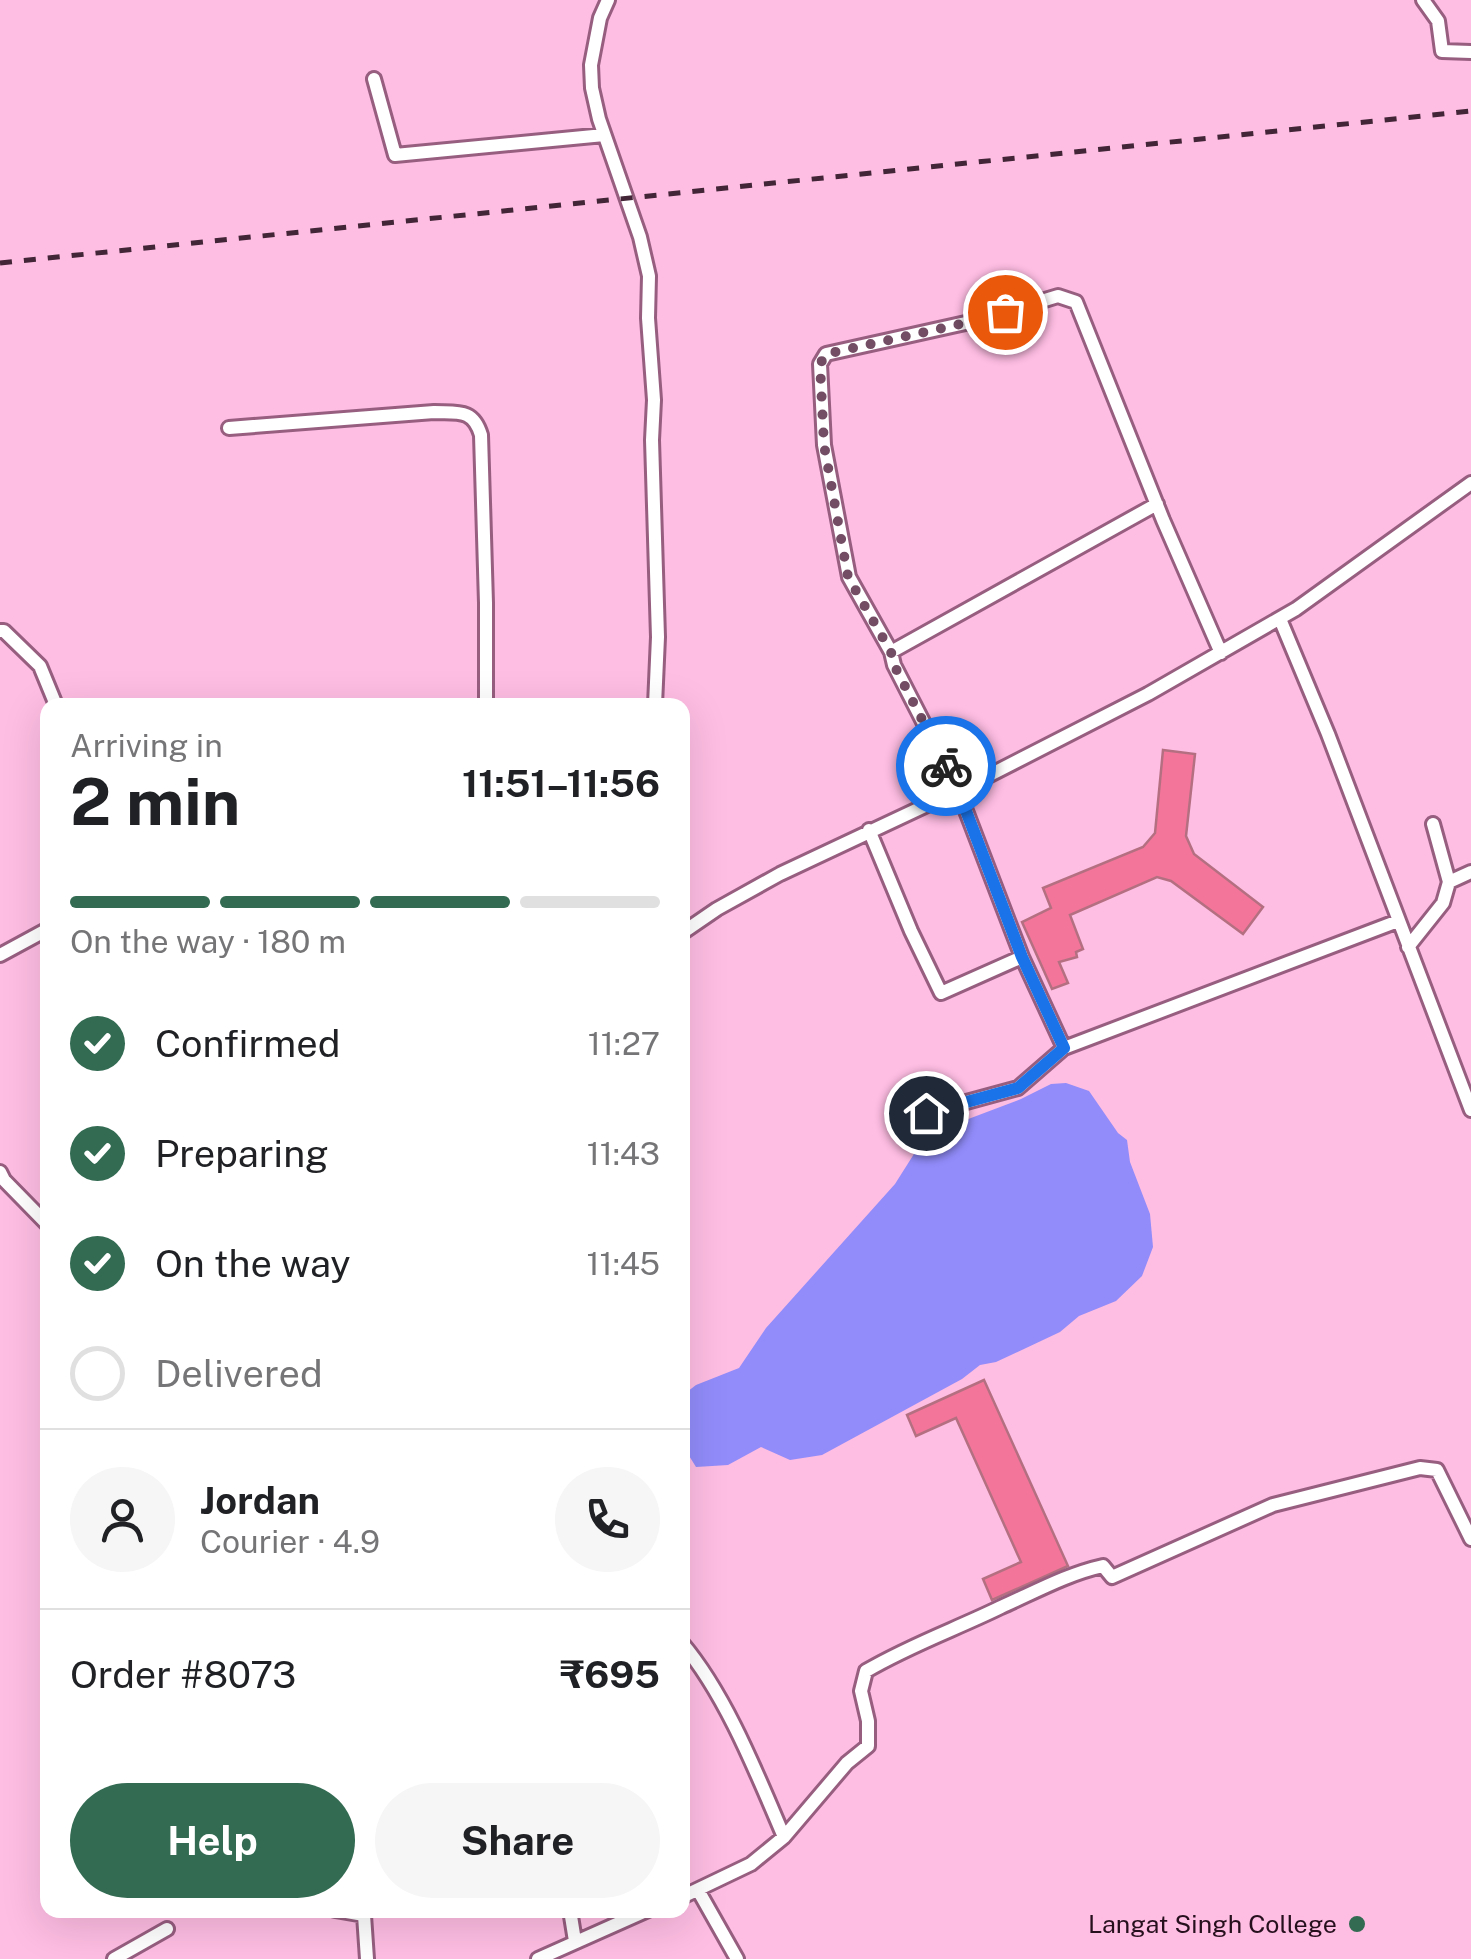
<!DOCTYPE html>
<meta charset="utf-8">
<style>
body{margin:0;font-family:"Public Sans",sans-serif;background:#f6f6f6;color:#202124;height:100vh;display:flex;flex-direction:column;font-size:38px;white-space:nowrap}
*{box-sizing:border-box;margin:0}
p{font-size:32px;color:#757577}
.icon{flex:none;width:55px;height:55px;fill:none;stroke:currentColor;stroke-width:2;stroke-linecap:round;stroke-linejoin:round}
.map{position:relative;flex:1;overflow:hidden}
.details{position:absolute;left:40px;top:698px;width:650px;height:1220px;display:flex;flex-direction:column;background:#fff;border-radius:20px;box-shadow:0 10px 40px #0002}
.details>*{flex:none}
.pin{position:absolute;display:grid;place-items:center;width:85px;height:85px;color:#fff;margin:-42px;border:5px solid #fff;border-radius:50%;box-shadow:0 2px 10px #0007}
.courier{position:absolute;display:grid;place-items:center;width:100px;height:100px;margin:-50px;border:8px solid #1a73e8;border-radius:50%;background:#fff;color:#222;box-shadow:0 2px 12px #0007}
.headline em{font-style:normal;font-weight:700}
.headline div{display:flex;flex-direction:column-reverse}
.headline{display:flex;align-items:center;justify-content:space-between;height:170px;padding:0 30px}
h1{font-size:65px;font-weight:700;line-height:75px}
.bar{display:grid;grid-template-columns:repeat(4,1fr);gap:15px 10px;align-content:center;height:120px;padding:0 30px}
.bar i{height:12px;border-radius:8px;background:#e0e0e0}
.bar .selected{background:#326a52}
.bar p{grid-column:span 4}
.line{display:flex;align-items:center;gap:25px;padding:0 30px;border-top:2px solid #e0e0e0}
.line div{flex:1}
.round{display:grid;place-items:center;flex:none;width:105px;height:105px;border-radius:52px;background:#f6f6f6}
ol{padding:0 30px;list-style:none}
li{display:flex;align-items:center;gap:30px;height:110px}
li p{margin-inline-start:auto}
li .icon{padding:10px;border-radius:50%;background:#326a52;color:#fff;stroke-width:4}
li:last-child{color:#757577}
li i{width:55px;height:55px;border:5px solid #e0e0e0;border-radius:50%}
.primary-button{display:flex;gap:20px;margin-top:auto;padding:20px 30px}
.primary-button a{flex:1;height:115px;border-radius:60px;background:#326a52;color:#fff;font-size:40px;font-weight:700;line-height:115px;text-align:center}
.primary-button a+a{background:#f6f6f6;color:#202124}
.map>svg:first-child{display:block}
.water{fill:#918cfa}
.building{fill:#f3759a;stroke:#b47081;stroke-width:2.5}
.lines{fill:none;stroke-linecap:round;stroke-linejoin:round}
.street-casing{stroke:#975e80;stroke-width:18}
.street{stroke:#fff;stroke-width:12}
.rail{stroke:#422536;stroke-width:5;stroke-dasharray:12 12;stroke-linecap:butt}
.done{stroke:#724d63;stroke-width:10;stroke-dasharray:0 18}
.route{stroke:#1a73e8;stroke-width:12}
.poi-dot{fill:#326a52;stroke:#febde3;stroke-width:4}
.labels{text-anchor:middle;dominant-baseline:central;stroke-width:8;stroke-linejoin:round;paint-order:stroke}
.poi-label{font-size:25px;fill:#27101e;stroke:#febde3;text-anchor:end}
</style>
<div class="map">
<svg width="1471" height="1959" viewBox="0 0 1471 1959">
<rect width="100%" height="100%" fill="#febde3"/>
<path class="water" d="M 1066,1083 L 1089,1091 L 1118,1133 L 1127,1140 L 1130,1162 L 1150,1214 L 1153,1247 L 1142,1276 L 1116,1301 L 1079,1316 L 1060,1332 L 996,1362 L 980,1365 L 962,1379 L 822,1455 L 790,1460 L 761,1447 L 728,1465 L 696,1467 L 683,1446 L 683,1395 L 696,1385 L 739,1368 L 766,1328 L 895,1184 L 926,1135 L 1021,1099 L 1051,1084 Z"/>
<path class="building" d="M 1163,750 L 1195,754 L 1186,836 L 1194,854 L 1263,907 L 1243,934 L 1171,881 L 1157,877 L 1070,915 L 1083,949 L 1076,952 L 1077,957 L 1059,962 L 1068,983 L 1052,989 L 1022,922 L 1051,908 L 1043,888 L 1143,847 L 1155,833 Z
M 984,1380 L 1068,1566 L 992,1600 L 983,1579 L 1021,1562 L 956,1418 L 916,1436 L 907,1415 Z"/>
<g class="lines">
<defs>
<path id="street" d="M 608,0 L 600,18 L 591,65 L 592,88 L 599,119 L 640,237 L 649,276 L 648,318 L 654,400 L 652,440 L 658,637 L 655,705
M 1423,0 L 1438,21 L 1442,51 L 1471,52
M 374,79 L 395,155 L 604,135
M 229,428 L 434,412 C 457,413 473,408 481,435 L 486,603 L 486,705
M 1280,619 L 1328,734 L 1471,1110
M 0,631 L 4,631 L 40,666 L 56,705
M 891,652 L 1157,504
M 1433,824 L 1449,882
M 869,830 L 911,931 L 941,993 L 1022,957 L 1064,1048
M 682,933 L 717,909 L 780,874 L 980,780 L 1148,694 L 1296,609 L 1471,483
M 1408,947 L 1443,903 L 1449,882 L 1471,872
M 0,955 L 48,929
M 1022,957 L 958,790 L 894,665 L 891,652 L 849,577 L 824,445 L 820,364 L 826,354 L 979,320 L 1058,296 L 1076,302 L 1163,520 L 1221,653
M 926,1113 L 1018,1088 L 1064,1048 L 1398,921
M 0,1172 L 4,1180 L 48,1225
M 682,1643 C 726,1695 757,1774 784,1837
M 698,1890 L 737,1959
M 682,1897 L 751,1864 L 784,1837 L 847,1763 L 868,1746 L 868,1721 L 861,1691 L 866,1671 C 910,1645 956,1629 1001,1607 C 1035,1592 1067,1574 1103,1566 L 1112,1577 L 1273,1505 L 1420,1468 L 1437,1470 L 1471,1539
M 335,1910 L 364,1915
M 570,1910 L 575,1941
M 114,1959 L 167,1929
M 367,1959 L 364,1915 L 367,1910
M 538,1959 L 648,1910"/>
</defs>
<use href="#street" class="street-casing"/>
<use href="#street" class="street"/>
<path class="rail" d="M 0,263 L 1471,111"/>
</g>
<g class="lines">
<path class="done" d="M 946,766 L 894,665 L 891,652 L 848,577 L 824,445 L 820,364 L 826,354 L 979,320 L 1005,312"/>
<path class="route" d="M 926,1113 L 1018,1088 L 1064,1048 L 1022,957 L 958,790 L 946,766"/>
</g>
<circle class="poi-dot" cx="1357" cy="1924" r="10"/>
<g class="labels">
<g class="poi-label">
<text x="1337" y="1924">Langat Singh College</text>
</g>
</g>
</svg>
<div class="pin" style="left:1005px;top:312px;background:#ea580c"><svg class="icon" aria-label="bag" viewBox="0 0 24 24"><path d="M5 8h14l-1 12H6zM9 8a3 3 0 0 1 6 0"/></svg></div>
<div class="pin" style="left:926px;top:1113px;background:#1f2937"><svg class="icon" aria-label="home" viewBox="0 0 24 24"><path d="M3 11l9-7 9 7M6 9v11h12V9"/></svg></div>
<div class="courier" style="left:946px;top:766px"><svg class="icon" aria-label="bike" viewBox="0 0 24 24"><circle cx="6" cy="16" r="4"/><circle cx="18" cy="16" r="4"/><path d="M6 16l4-8h5l3 8M10 8l3 8H6M13 5h3"/></svg></div>
<section class="details">
<div class="headline"><div><h1>2 min</h1><p>Arriving in</p></div><em>11:51–11:56</em></div>
<div class="bar"><i class="selected"></i><i class="selected"></i><i class="selected"></i><i></i><p>On the way · 180 m</p></div>
<ol>
<li><svg class="icon" aria-label="check" viewBox="0 0 24 24"><path d="M5 12l5 5 9-10"/></svg>Confirmed<p>11:27</p></li>
<li><svg class="icon" aria-label="check" viewBox="0 0 24 24"><path d="M5 12l5 5 9-10"/></svg>Preparing<p>11:43</p></li>
<li><svg class="icon" aria-label="check" viewBox="0 0 24 24"><path d="M5 12l5 5 9-10"/></svg>On the way<p>11:45</p></li>
<li><i></i>Delivered</li>
</ol>
<div class="line" style="height:180px"><a class="round"><svg class="icon" aria-label="person" viewBox="0 0 24 24"><circle cx="12" cy="8" r="4"/><path d="M4 21q1-7 8-7t8 7"/></svg></a><div><b>Jordan</b><p>Courier · 4.9</p></div><a class="round"><svg class="icon" aria-label="phone" viewBox="0 0 24 24"><path d="M5 4h4l2 5-3 2q2 4 5 5l2-3 5 2v4C11 20 4 13 5 4z"/></svg></a></div>
<div class="line" style="height:130px"><div>Order #8073</div><b>₹695</b></div>
<div class="primary-button"><a>Help</a><a>Share</a></div>
</section>
</div>
